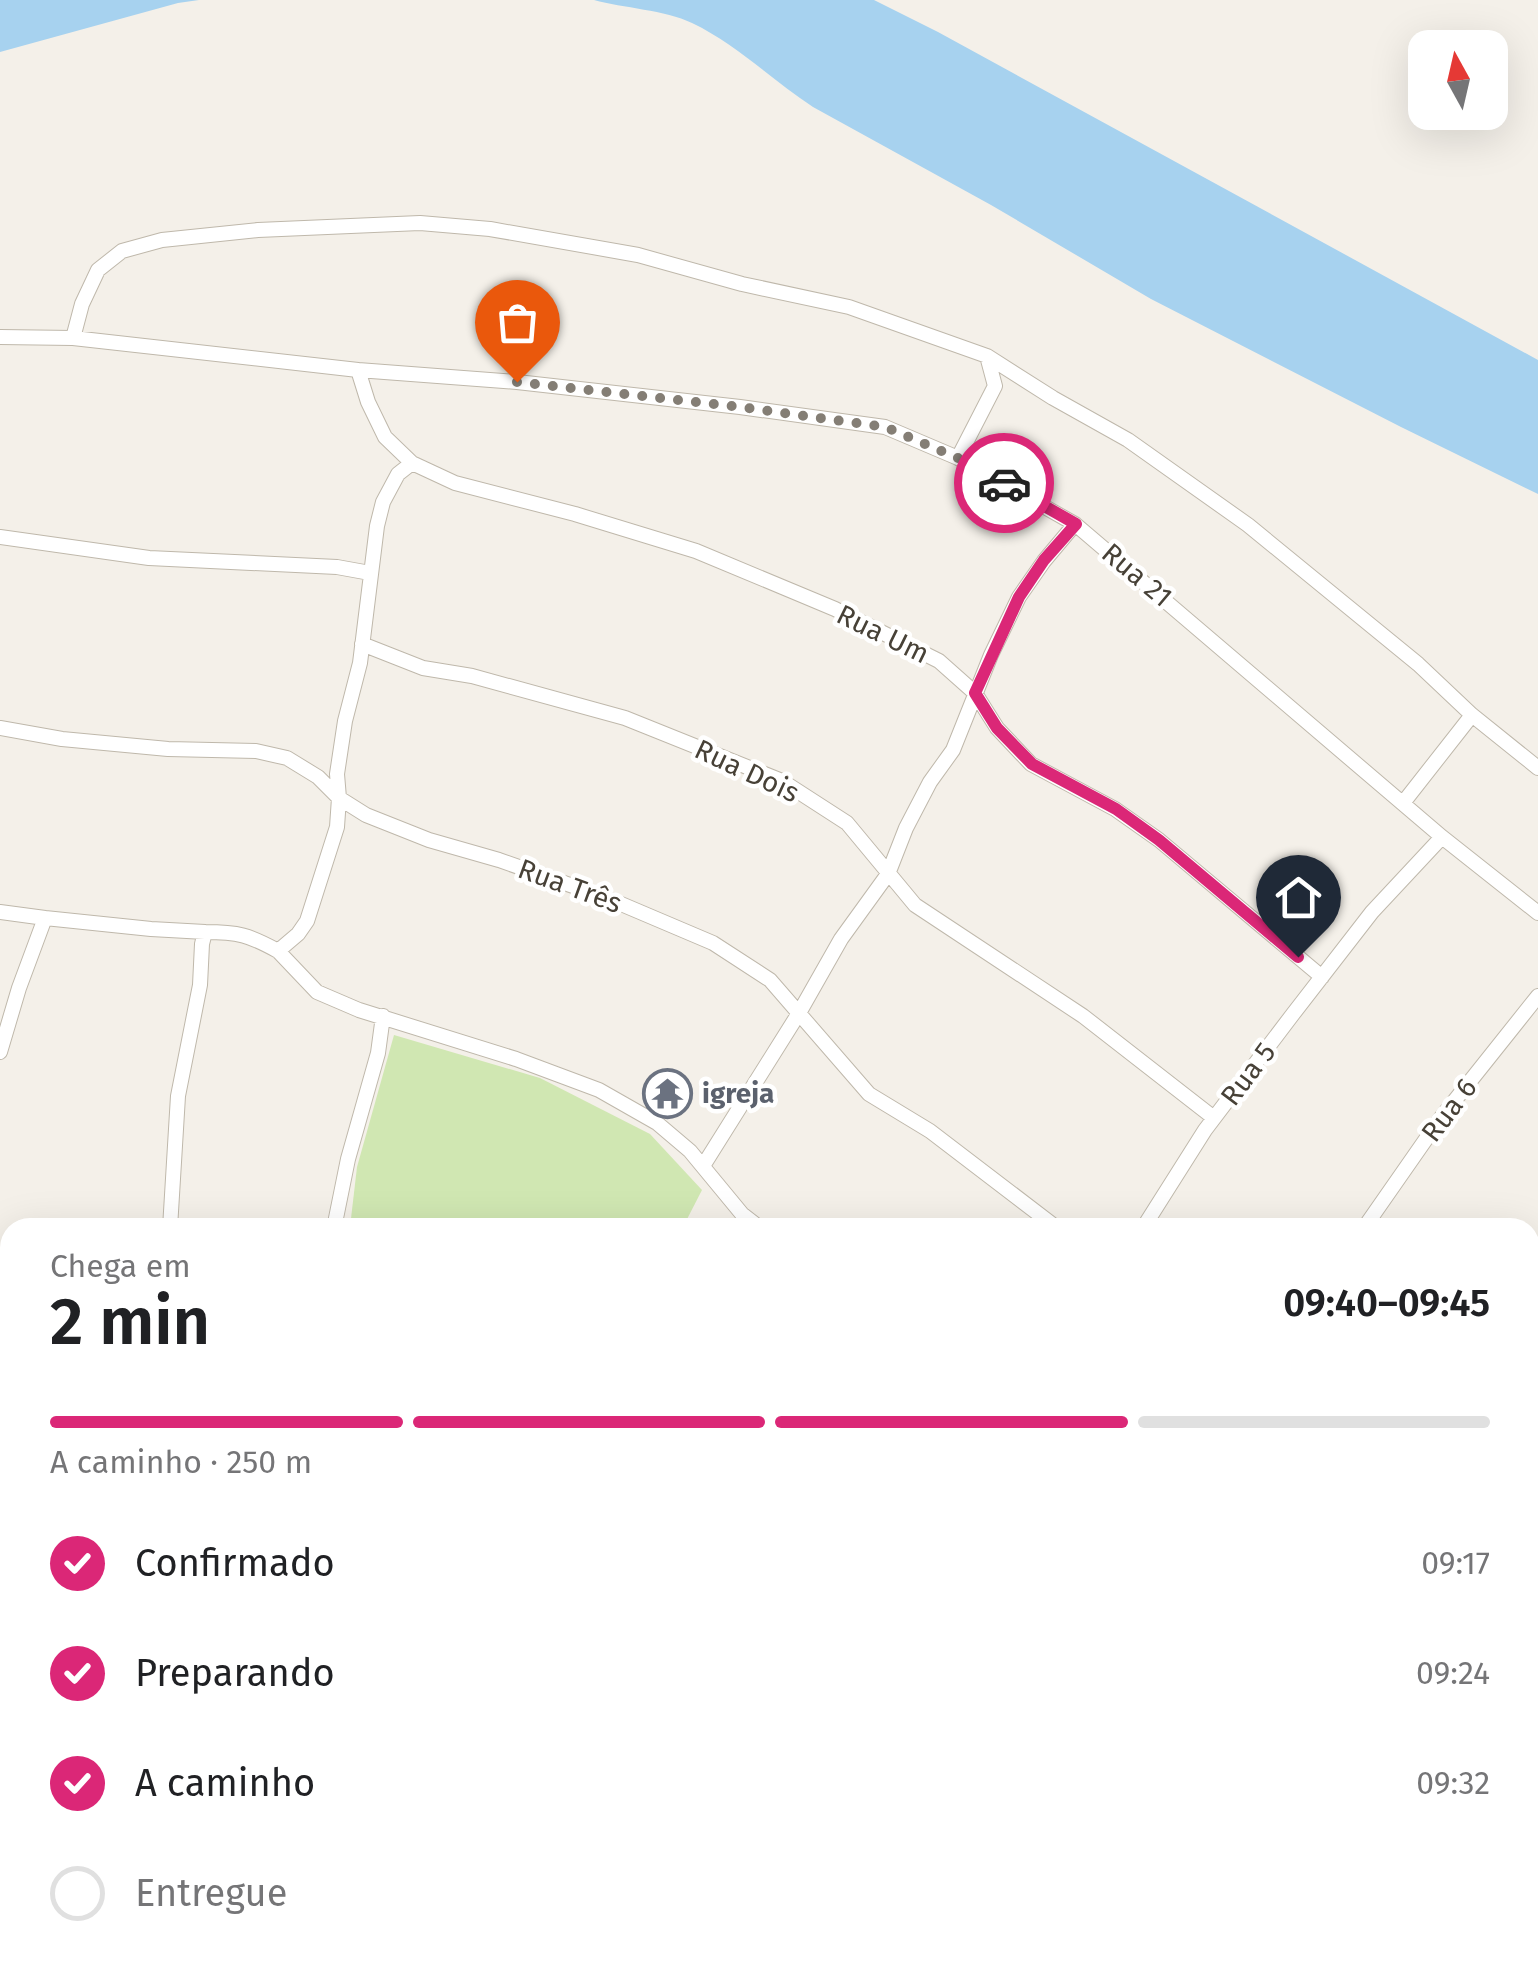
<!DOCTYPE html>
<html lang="pt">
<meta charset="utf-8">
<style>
body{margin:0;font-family:"Fira Sans",sans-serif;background:#f2f2f2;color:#202124;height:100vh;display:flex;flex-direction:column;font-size:38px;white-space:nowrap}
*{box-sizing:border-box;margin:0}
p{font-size:32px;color:#757577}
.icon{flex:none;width:55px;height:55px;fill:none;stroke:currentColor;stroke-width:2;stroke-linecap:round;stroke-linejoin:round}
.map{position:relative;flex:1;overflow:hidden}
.details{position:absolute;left:0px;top:1218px;width:1540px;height:752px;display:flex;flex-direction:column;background:#fff;border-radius:30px 30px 0 0;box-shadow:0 10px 40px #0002}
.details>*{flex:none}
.needle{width:65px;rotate:352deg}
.tools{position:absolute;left:1408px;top:30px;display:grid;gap:20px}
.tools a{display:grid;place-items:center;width:100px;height:100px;border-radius:20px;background:#fff;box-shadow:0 10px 40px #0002;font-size:50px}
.pin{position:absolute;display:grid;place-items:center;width:85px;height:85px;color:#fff;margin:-102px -42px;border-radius:50% 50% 50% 0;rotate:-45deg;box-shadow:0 0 10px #0007}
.pin .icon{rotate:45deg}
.courier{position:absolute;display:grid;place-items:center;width:100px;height:100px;margin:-50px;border:8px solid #db2777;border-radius:50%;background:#fff;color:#222;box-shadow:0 2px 12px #0007}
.headline em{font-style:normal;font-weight:600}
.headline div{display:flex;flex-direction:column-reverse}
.headline{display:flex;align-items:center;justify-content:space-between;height:170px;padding:0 50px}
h1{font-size:65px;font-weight:600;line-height:75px}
.bar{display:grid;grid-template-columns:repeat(4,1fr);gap:15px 10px;align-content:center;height:120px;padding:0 50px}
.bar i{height:12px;border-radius:8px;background:#e0e0e0}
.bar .on{background:#db2777}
.bar p{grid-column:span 4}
ol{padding:0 50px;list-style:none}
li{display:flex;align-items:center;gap:30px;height:110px}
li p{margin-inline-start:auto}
li .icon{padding:10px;border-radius:50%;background:#db2777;color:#fff;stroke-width:4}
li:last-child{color:#757577}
li i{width:55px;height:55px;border:5px solid #e0e0e0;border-radius:50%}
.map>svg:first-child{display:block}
.green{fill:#d0e7b2}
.water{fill:#a7d2ef}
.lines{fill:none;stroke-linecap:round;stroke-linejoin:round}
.minor-casing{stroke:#bfb8ab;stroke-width:16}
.minor{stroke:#fff;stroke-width:14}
.done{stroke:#847e75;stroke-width:10;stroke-dasharray:0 18}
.route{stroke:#db2777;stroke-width:12}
.labels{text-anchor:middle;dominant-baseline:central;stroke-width:9;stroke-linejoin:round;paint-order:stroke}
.street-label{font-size:28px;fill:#474137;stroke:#fff}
.worship-label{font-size:28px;font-weight:bold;fill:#5b616d;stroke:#fff;text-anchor:start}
</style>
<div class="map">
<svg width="1538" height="1968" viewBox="0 0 1538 1968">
<rect width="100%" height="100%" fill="#f4f0e9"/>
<path class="green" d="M 394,1035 L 540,1078 L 650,1134 L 702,1190 L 683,1227 L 350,1227 L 357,1167 Z"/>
<path class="water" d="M 0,0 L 199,0 L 178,3 L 0,52 Z
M 594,0 L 874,0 L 938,32 L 1538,360 L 1538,494 L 1401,427 L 1151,299 L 991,205 L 813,107 C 772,80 736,44 692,23 C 665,10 623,8 594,0 Z"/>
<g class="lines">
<defs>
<path id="minor" d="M 0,337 L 73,338 L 358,370 L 368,402 L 385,437 L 412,463 L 398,474 L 383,502 L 377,526 L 360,663 L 345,721 L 337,774 L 339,798 L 337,827 L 307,921 L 298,934 L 278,951 L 317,992 L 359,1010 L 516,1059 L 599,1090 L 657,1123 L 690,1151 L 742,1214 L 760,1228
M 73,338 L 82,304 L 98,270 L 122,251 L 162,240 L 258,230 L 420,223 L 490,229 L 638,255 L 742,284 L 849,307 L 987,356 L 1053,398 L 1128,440 L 1248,525 L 1418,664 L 1472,715 L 1538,768
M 358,370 L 517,382 L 740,407 L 885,427 L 958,458 L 1075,524 L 1442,837 L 1538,913
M 958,458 L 995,386 L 987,356
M 412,463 L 455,483 L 575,514 L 696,551 L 835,609 L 939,661 L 975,693 L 997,728 L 1031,764 L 1115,809 L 1159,840 L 1322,977
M 0,537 L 149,558 L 337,567 L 370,573
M 362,644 L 423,668 L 472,676 L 625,718 L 782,781 L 847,823 L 915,905 L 1083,1016 L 1214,1118
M 0,728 L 62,739 L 168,749 L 256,751 L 287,758 L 318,777 L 339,798 L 366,815 L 429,840 L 499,860 L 607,898 L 713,943 L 770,980 L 869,1094 L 930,1131 L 1057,1228
M 1403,803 L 1472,715
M 0,912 L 45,918
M 205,932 C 238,932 249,935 278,951
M 0,1052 L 19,988 L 45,918 L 151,929 L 205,932 L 202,944 L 200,985 L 178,1096 L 170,1228
M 703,1166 L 799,1013 L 841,939 L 888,874 L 906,828 L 930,782 L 953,750 L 991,655 L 1019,597 L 1044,561 L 1075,524
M 334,1228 L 348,1159 L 378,1053 L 383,1016
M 1143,1228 L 1205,1130 L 1293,1014 L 1372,912 L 1442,837
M 1364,1228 L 1440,1119 L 1538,996
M 0,1269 C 3,1296 6,1322 0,1348
M 1530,1306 L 1538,1295
M 0,1372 L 10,1368
M 0,1529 L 10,1540
M 1530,1608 L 1538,1614
M 1530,1738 L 1538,1729
M 0,1770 L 10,1777
M 142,1960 L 157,1968
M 553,1960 L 570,1968
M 821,1960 L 827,1968
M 78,1968 L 82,1960
M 785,1968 L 791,1960
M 1006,1968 L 1008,1960
M 1193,1968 L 1195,1960
M 1382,1968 L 1386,1960"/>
</defs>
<use href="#minor" class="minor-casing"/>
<use href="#minor" class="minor"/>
</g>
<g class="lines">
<path class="done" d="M 517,382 L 740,407 L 885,427 L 958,458 L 1004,483"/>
<path class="route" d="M 1004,483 L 1076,524 L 1044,560 L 1019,597 L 975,693 L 997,728 L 1032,764 L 1116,809 L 1159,840 L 1298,957"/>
</g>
<defs>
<symbol id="temple-ring" viewBox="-11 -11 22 22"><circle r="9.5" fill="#fff" stroke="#6b7280" stroke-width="1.5"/><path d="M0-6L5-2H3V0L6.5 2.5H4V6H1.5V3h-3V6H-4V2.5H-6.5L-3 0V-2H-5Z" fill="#6b7280"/></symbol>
</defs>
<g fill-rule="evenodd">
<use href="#temple-ring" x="640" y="1066" width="55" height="55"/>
</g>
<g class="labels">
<g class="street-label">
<text transform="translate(1137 575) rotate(40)">Rua 21</text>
<text transform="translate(883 634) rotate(26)">Rua Um</text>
<text transform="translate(747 771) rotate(25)">Rua Dois</text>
<text transform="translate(570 886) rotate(20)">Rua Três</text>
<text transform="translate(1248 1074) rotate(-53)">Rua 5</text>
<text transform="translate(1449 1110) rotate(-53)">Rua 6</text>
</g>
<g class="worship-label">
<text x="702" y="1093">igreja</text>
</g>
</g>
</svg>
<div class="tools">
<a><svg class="needle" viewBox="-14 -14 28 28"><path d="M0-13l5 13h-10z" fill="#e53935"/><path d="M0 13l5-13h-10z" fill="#757577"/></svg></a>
</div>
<div class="pin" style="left:517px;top:382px;background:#ea580c"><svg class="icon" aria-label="bag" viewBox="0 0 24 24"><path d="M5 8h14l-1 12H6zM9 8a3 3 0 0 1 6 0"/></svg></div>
<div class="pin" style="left:1298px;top:957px;background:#1f2937"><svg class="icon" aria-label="home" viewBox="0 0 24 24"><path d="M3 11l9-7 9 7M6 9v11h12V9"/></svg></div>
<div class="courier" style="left:1004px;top:483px"><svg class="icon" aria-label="car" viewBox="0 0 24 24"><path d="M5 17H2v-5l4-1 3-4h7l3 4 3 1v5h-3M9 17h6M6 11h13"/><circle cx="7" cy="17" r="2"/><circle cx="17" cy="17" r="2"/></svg></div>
<section class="details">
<div class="headline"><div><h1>2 min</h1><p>Chega em</p></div><em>09:40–09:45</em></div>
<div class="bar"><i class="on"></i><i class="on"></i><i class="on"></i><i></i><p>A caminho · 250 m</p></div>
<ol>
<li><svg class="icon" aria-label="check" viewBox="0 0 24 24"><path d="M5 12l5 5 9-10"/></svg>Confirmado<p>09:17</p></li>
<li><svg class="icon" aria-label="check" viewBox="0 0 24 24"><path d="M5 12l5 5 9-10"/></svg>Preparando<p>09:24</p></li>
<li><svg class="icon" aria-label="check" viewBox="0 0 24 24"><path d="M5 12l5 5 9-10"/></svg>A caminho<p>09:32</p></li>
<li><i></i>Entregue</li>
</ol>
</section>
</div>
